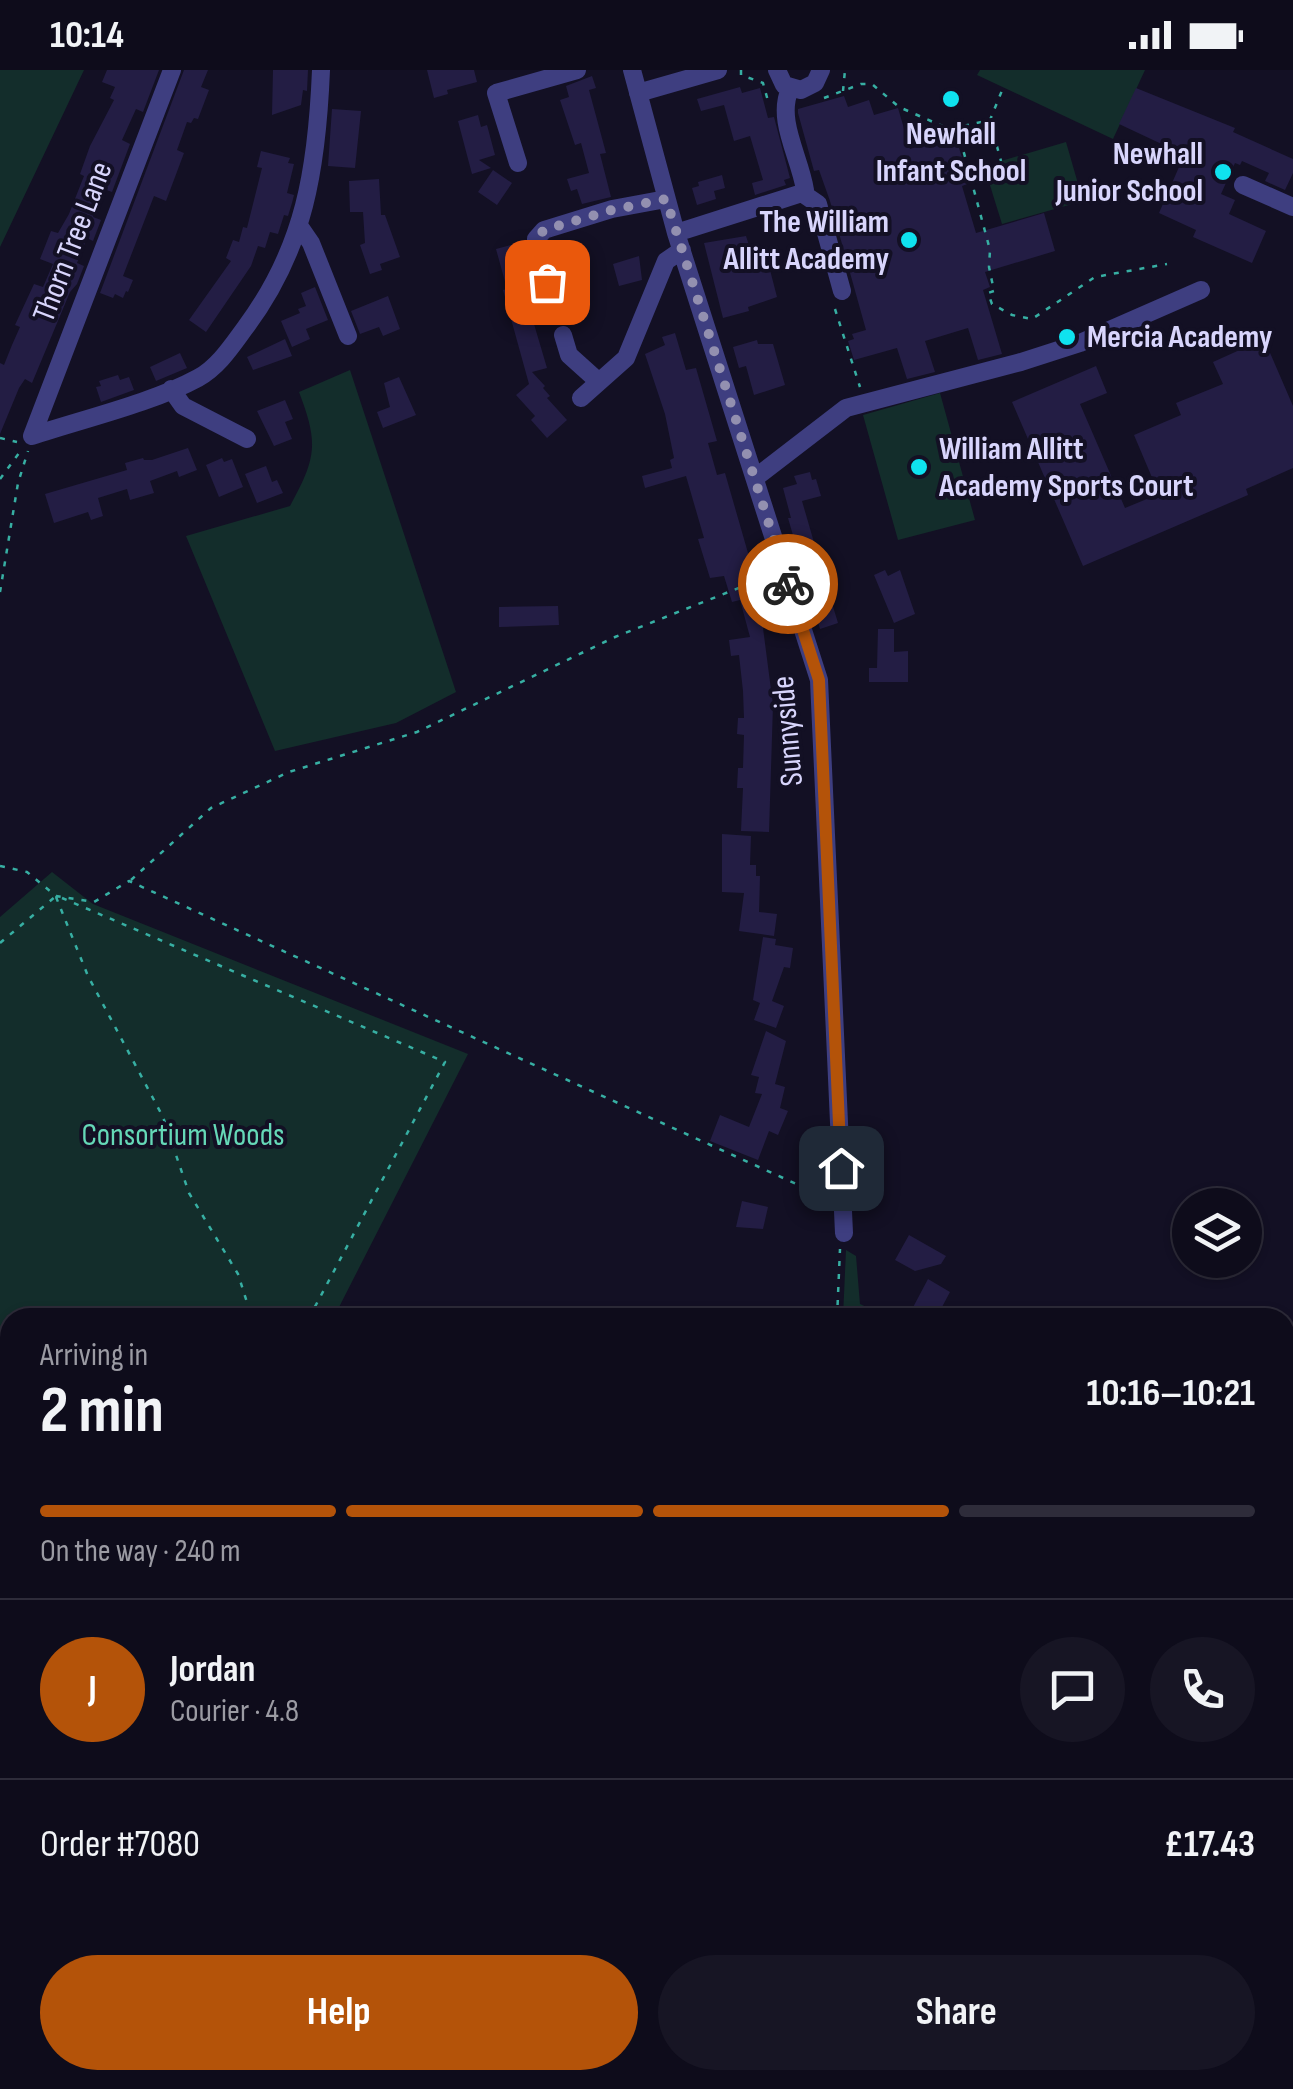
<!DOCTYPE html>
<meta charset="utf-8">
<style>
body{margin:0;font-family:"Sofia Sans Condensed",sans-serif;background:#171524;color:#f1f3f6;height:100vh;display:flex;flex-direction:column;font-size:38px;white-space:nowrap}
*{box-sizing:border-box;margin:0}
p{font-size:32px;color:#9b9ba3}
.icon{flex:none;width:55px;height:55px;fill:none;stroke:currentColor;stroke-width:2;stroke-linecap:round;stroke-linejoin:round}
.map{position:relative;flex:1;overflow:hidden}
.drawer{position:absolute;left:0px;top:1238px;width:1295px;height:782px;display:flex;flex-direction:column;background:#0e0c1b;border-radius:30px 30px 0 0;box-shadow:0 2px 8px #0004,0 0 0 2px #2e2c3a}
.drawer>*{flex:none}
.buttons{position:absolute;left:1172px;top:1118px;display:grid;gap:20px}
.buttons a{display:grid;place-items:center;width:90px;height:90px;border-radius:50%;background:#0e0c1b;box-shadow:0 2px 8px #0004,0 0 0 2px #2e2c3a;font-size:50px}
.pin{position:absolute;display:grid;place-items:center;width:85px;height:85px;color:#fff;margin:-42px;border-radius:20px;box-shadow:0 5px 15px #0006}
.courier{position:absolute;display:grid;place-items:center;width:100px;height:100px;margin:-50px;border:8px solid #b45309;border-radius:50%;background:#fff;color:#222;box-shadow:0 2px 12px #0007}
.headline em{font-style:normal;font-weight:700}
.headline div{display:flex;flex-direction:column-reverse}
.headline{display:flex;align-items:center;justify-content:space-between;height:170px;padding:0 40px}
h1{font-size:65px;font-weight:700;line-height:75px}
.bar{display:grid;grid-template-columns:repeat(4,1fr);gap:15px 10px;align-content:center;height:120px;padding:0 40px}
.bar i{height:12px;border-radius:8px;background:#2e2c3a}
.bar .current{background:#b45309}
.bar p{grid-column:span 4}
.line{display:flex;align-items:center;gap:25px;padding:0 40px;border-top:2px solid #2e2c3a}
.line div{flex:1}
.round{display:grid;place-items:center;flex:none;width:105px;height:105px;border-radius:52px;background:#171524}
.primary-button{display:flex;gap:20px;margin-top:auto;padding:20px 40px}
.primary-button a{flex:1;height:115px;border-radius:60px;background:#b45309;color:#fff;font-size:40px;font-weight:700;line-height:115px;text-align:center}
.primary-button a+a{background:#171524;color:#f1f3f6}
.status{display:flex;justify-content:space-between;align-items:center;height:70px;padding:0 50px;background:#0e0c1b;direction:ltr}
.status svg{height:28px;fill:currentColor}
.map>svg:first-child{display:block}
.green{fill:#132d2b}
.building{fill:#231d44}
.lines{fill:none;stroke-linecap:round;stroke-linejoin:round}
.path{stroke:#37afa3;stroke-width:2.5;stroke-dasharray:5 8;stroke-linecap:butt}
.minor{stroke:#3e3e80;stroke-width:18}
.done{stroke:#9390b0;stroke-width:10;stroke-dasharray:0 18}
.route{stroke:#b45309;stroke-width:12}
.poi-dot{fill:#0fe2ef;stroke:#131024;stroke-width:4}
.labels{text-anchor:middle;dominant-baseline:central;stroke-width:8;stroke-linejoin:round;paint-order:stroke}
.poi-label{font-size:32px;font-weight:bold;fill:#d8d5fc;stroke:#131024;text-anchor:end}
.street-label{font-size:32px;fill:#d8d5fc;stroke:#131024}
.park-label{font-size:32px;fill:#65d8b7;stroke:#131024}
</style>
<div class="status"><b>10:14</b><svg viewBox="0 0 49 12"><path d="M0 12V9h3v3zM5 12V6h3v6zM10 12V3h3v9zM15 12V0h3v12zM26 1h20v11H26zM47 4h2v5h-2z"/></svg></div>
<div class="map">
<svg width="1293" height="2019" viewBox="0 0 1293 2019">
<rect width="100%" height="100%" fill="#131024"/>
<path class="green" d="M 0,0 L 84,0 L 0,177 Z
M 980,0 L 1145,0 L 1113,69 L 977,5 Z
M 1066,72 L 1083,131 L 1002,154 L 984,96 Z
M 350,300 L 456,622 L 396,653 L 275,681 L 186,466 L 290,436 C 316,388 319,374 299,322 Z
M 940,323 L 975,450 L 898,470 L 863,345 Z
M 52,802 L 93,834 L 468,984 L 334,1247 L 10,1248 L 10,1998 L 0,1997 L 0,847 Z
M 846,1180 L 856,1186 L 860,1234 L 888,1247 L 843,1247 Z
M 1285,1397 L 1289,1403 L 1293,1400 L 1293,1808 L 1285,1814 Z
M 1293,1960 L 1293,2019 L 170,2019 L 123,2014 L 65,2018 L 52,2010 L 1285,2010 L 1285,1961 Z"/>
<path class="building" d="M 107,0 L 159,0 L 143,42 L 136,39 L 122,70 L 130,74 L 112,122 L 104,119 L 93,147 L 101,150 L 93,171 L 87,168 L 77,193 L 84,196 L 77,214 L 70,222 L 32,313 L 25,309 L 19,318 L 0,364 L 0,293 L 4,295 L 12,275 L 20,257 L 15,255 L 34,214 L 43,217 L 53,194 L 40,189 L 51,161 L 58,163 L 69,144 L 84,106 L 80,104 L 90,76 L 114,30 L 110,28 L 115,17 L 102,12 Z
M 184,0 L 208,0 L 201,17 L 209,20 L 198,49 L 194,48 L 191,53 L 187,52 L 177,80 L 184,83 L 166,131 L 154,126 L 123,206 L 133,210 L 128,222 L 126,221 L 123,228 L 115,224 L 113,228 L 100,223 Z
M 273,0 L 308,0 L 307,21 L 303,20 L 301,35 L 272,45 Z
M 427,0 L 474,0 L 477,12 L 447,20 L 448,24 L 434,28 Z
M 592,6 L 596,18 L 589,20 L 606,83 L 600,84 L 611,127 L 582,134 L 577,119 L 571,121 L 567,109 L 589,103 L 581,73 L 575,75 L 560,30 L 569,27 L 566,16 Z
M 740,17 L 742,23 L 760,18 L 768,48 L 774,47 L 790,108 L 784,110 L 786,115 L 755,125 L 752,113 L 763,110 L 750,66 L 734,71 L 724,35 L 701,41 L 697,29 Z
M 1136,18 L 1235,58 L 1233,62 L 1293,89 L 1293,103 L 1285,120 L 1265,111 L 1269,103 L 1242,91 L 1240,95 L 1235,93 L 1221,124 L 1235,130 L 1229,144 L 1266,161 L 1252,193 L 1193,167 L 1196,160 L 1159,143 L 1179,97 L 1162,90 L 1168,77 L 1119,54 Z
M 844,26 L 848,37 L 869,30 L 874,45 L 898,38 L 910,79 L 955,65 L 970,113 L 962,116 L 976,163 L 1044,143 L 1055,181 L 985,202 L 990,217 L 983,220 L 1002,284 L 978,290 L 968,258 L 925,271 L 935,302 L 907,309 L 897,278 L 854,290 L 848,271 L 854,269 L 852,264 L 866,260 L 830,131 L 819,100 L 814,101 L 798,43 L 798,39 Z
M 332,39 L 361,41 L 355,98 L 328,96 Z
M 478,45 L 481,57 L 487,55 L 495,85 L 479,90 L 491,98 L 472,104 L 458,51 Z
M 261,81 L 290,88 L 288,93 L 294,94 L 287,123 L 294,125 L 292,133 L 288,146 L 284,145 L 278,164 L 270,162 L 265,178 L 258,176 L 251,196 L 206,262 L 189,250 L 231,191 L 226,188 L 233,170 L 239,172 L 243,157 L 247,158 L 262,98 L 257,97 Z
M 493,100 L 512,113 L 497,135 L 478,122 Z
M 722,105 L 725,118 L 714,121 L 716,129 L 697,135 L 692,118 L 699,116 L 698,112 Z
M 379,109 L 381,145 L 385,145 L 400,187 L 380,194 L 382,200 L 370,204 L 360,175 L 365,173 L 363,142 L 350,142 L 349,111 Z
M 746,166 L 754,191 L 762,189 L 765,198 L 769,196 L 777,227 L 748,237 L 749,241 L 723,248 L 704,173 Z
M 515,174 L 527,228 L 533,226 L 541,252 L 534,254 L 547,298 L 532,302 L 545,316 L 543,318 L 550,326 L 547,328 L 567,350 L 547,368 L 531,350 L 535,346 L 516,325 L 529,314 L 503,220 L 507,219 L 496,179 Z
M 639,186 L 642,210 L 619,216 L 613,194 Z
M 315,217 L 328,250 L 306,259 L 310,269 L 292,277 L 281,251 L 300,243 L 298,239 L 306,236 L 301,223 Z
M 388,226 L 400,259 L 383,266 L 379,257 L 360,264 L 351,241 Z
M 675,263 L 686,300 L 696,298 L 717,371 L 708,373 L 717,405 L 725,403 L 769,556 L 763,558 L 773,635 L 769,762 L 741,761 L 743,718 L 737,718 L 738,698 L 743,698 L 744,665 L 737,664 L 738,648 L 744,648 L 743,621 L 739,585 L 731,586 L 729,570 L 750,567 L 740,530 L 732,532 L 724,506 L 710,508 L 698,469 L 704,468 L 686,406 L 645,418 L 642,406 L 672,398 L 670,390 L 674,388 L 665,344 L 645,284 L 665,275 L 662,267 Z
M 285,269 L 292,286 L 253,300 L 247,287 Z
M 1264,269 L 1293,336 L 1293,398 L 1246,419 L 1248,425 L 1083,496 L 1012,332 L 1096,296 L 1107,323 L 1080,334 L 1125,438 L 1159,424 L 1134,365 L 1181,345 L 1176,333 L 1223,314 L 1213,292 Z
M 757,270 L 758,274 L 773,274 L 785,315 L 754,325 L 746,296 L 739,298 L 733,277 Z
M 180,283 L 187,298 L 156,311 L 150,297 Z
M 118,305 L 120,310 L 129,307 L 134,320 L 101,332 L 96,317 L 101,316 L 99,311 Z
M 399,307 L 416,345 L 383,358 L 377,342 L 390,337 L 384,313 Z
M 285,330 L 293,349 L 285,352 L 292,369 L 274,376 L 257,341 Z
M 188,378 L 197,400 L 179,407 L 177,401 L 150,411 L 154,423 L 130,430 L 127,419 L 98,428 L 103,446 L 91,450 L 88,442 L 54,453 L 45,424 L 127,400 L 125,393 L 143,388 L 144,390 L 152,390 Z
M 222,388 L 224,392 L 232,389 L 243,417 L 219,427 L 206,395 Z
M 266,396 L 272,412 L 277,410 L 283,423 L 257,433 L 245,404 Z
M 810,402 L 812,410 L 816,409 L 821,426 L 802,431 L 820,493 L 825,492 L 835,518 L 830,519 L 834,529 L 831,530 L 838,553 L 820,559 L 788,448 L 791,448 L 783,418 L 797,414 L 794,406 Z
M 885,500 L 888,506 L 900,500 L 915,544 L 894,553 L 874,505 Z
M 558,536 L 559,555 L 499,557 L 499,537 Z
M 878,559 L 894,559 L 894,582 L 908,581 L 908,612 L 869,612 L 869,598 L 877,598 Z
M 722,764 L 751,766 L 750,795 L 756,795 L 756,806 L 760,806 L 759,842 L 777,844 L 774,866 L 739,861 L 744,823 L 722,822 Z
M 763,867 L 776,869 L 775,875 L 793,878 L 790,898 L 784,897 L 772,931 L 784,936 L 776,958 L 754,950 L 760,933 L 753,930 Z
M 766,961 L 786,971 L 775,1014 L 785,1017 L 780,1038 L 788,1041 L 778,1065 L 769,1061 L 758,1090 L 710,1071 L 720,1045 L 749,1057 L 762,1024 L 755,1023 L 759,1007 L 751,1005 Z
M 742,1131 L 768,1137 L 763,1159 L 736,1157 Z
M 909,1165 L 946,1186 L 941,1194 L 915,1201 L 895,1190 Z
M 928,1209 L 950,1222 L 942,1237 L 963,1248 L 918,1248 L 910,1243 Z"/>
<g class="lines">
<path class="path" d="M 741,0 L 741,5 L 763,13 L 768,31
M 843,21 L 845,0
M 824,28 L 861,14 L 872,14 L 899,37 L 949,59 L 990,50 L 1003,18
M 990,51 L 1001,91
M 957,57 L 990,180 L 989,197 L 994,221 L 988,223 L 992,234 L 1012,245 L 1032,249 L 1095,207 L 1167,194
M 835,239 L 860,317
M 0,368 L 17,372
M 0,409 L 22,379
M 0,522 L 18,413 L 28,381
M 0,796 L 27,802 L 56,826 L 94,832 L 129,811 L 825,1127
M 131,810 L 211,738 L 289,702 L 417,662 L 615,567 L 769,506
M 56,827 L 88,906 L 163,1047 L 189,1123 L 238,1204 L 252,1248
M 62,828 L 445,992 L 309,1248
M 0,873 L 56,826
M 837,1248 L 840,1179
M 1285,1430 L 1293,1402
M 0,1453 L 10,1457
M 0,1534 L 10,1545
M 0,1784 L 10,1785
M 1050,2010 L 1053,2019"/>
<path class="minor" d="M 632,0 L 676,163 L 819,610 L 844,1163
M 777,0 L 784,15 L 801,20 L 815,13 L 821,0
M 638,23 L 718,0
M 518,93 L 496,23 L 577,0
M 1243,115 L 1293,137
M 802,123 L 818,134 L 842,221
M 300,157 L 311,173 L 348,266
M 676,163 L 802,123 L 805,120 C 800,87 776,50 790,19
M 547,211 L 536,169 L 544,160 L 612,139 L 666,129
M 563,265 L 569,285 L 599,312
M 171,319 L 183,336 L 247,369
M 581,328 L 626,288 L 666,191 L 682,180
M 32,366 C 83,349 152,333 198,308 C 218,297 231,277 245,258 C 305,178 317,98 321,0
M 32,366 L 172,0
M 755,408 L 846,338 L 1021,292 L 1080,273 L 1201,220
M 0,1828 L 10,1828"/>
</g>
<g class="lines">
<path class="done" d="M 547,212 L 536,169 L 544,160 L 612,140 L 666,129 L 788,514"/>
<path class="route" d="M 788,514 L 819,610 L 841,1098"/>
</g>
<g class="poi-dot">
<circle cx="951" cy="29" r="10"/>
<circle cx="1223" cy="102" r="10"/>
<circle cx="909" cy="170" r="10"/>
<circle cx="1067" cy="267" r="10"/>
<circle cx="919" cy="397" r="10"/>
</g>
<g class="labels">
<g class="poi-label">
<text x="951" y="64" text-anchor="middle">Newhall<tspan x="951" dy="37">Infant School</tspan></text>
<text x="1203" y="84">Newhall<tspan x="1203" dy="37">Junior School</tspan></text>
<text x="889" y="152">The William<tspan x="889" dy="37">Allitt Academy</tspan></text>
<text x="1087" y="267" text-anchor="start">Mercia Academy</text>
<text x="939" y="379" text-anchor="start">William Allitt<tspan x="939" dy="37">Academy Sports Court</tspan></text>
</g>
<g class="street-label">
<text transform="translate(73 172) rotate(-69)">Thorn Tree Lane</text>
<text transform="translate(788 661) rotate(-95)">Sunnyside</text>
</g>
<g class="park-label">
<text x="183" y="1065">Consortium Woods</text>
</g>
</g>
</svg>
<div class="buttons">
<a><svg class="icon" aria-label="layers" viewBox="0 0 24 24"><path d="M12 4l9 5-9 5-9-5zM3 14l9 5 9-5"/></svg></a>
</div>
<div class="pin" style="left:547px;top:212px;background:#ea580c"><svg class="icon" aria-label="bag" viewBox="0 0 24 24"><path d="M5 8h14l-1 12H6zM9 8a3 3 0 0 1 6 0"/></svg></div>
<div class="pin" style="left:841px;top:1098px;background:#1f2937"><svg class="icon" aria-label="home" viewBox="0 0 24 24"><path d="M3 11l9-7 9 7M6 9v11h12V9"/></svg></div>
<div class="courier" style="left:788px;top:514px"><svg class="icon" aria-label="bike" viewBox="0 0 24 24"><circle cx="6" cy="16" r="4"/><circle cx="18" cy="16" r="4"/><path d="M6 16l4-8h5l3 8M10 8l3 8H6M13 5h3"/></svg></div>
<section class="drawer">
<div class="headline"><div><h1>2 min</h1><p>Arriving in</p></div><em>10:16–10:21</em></div>
<div class="bar"><i class="current"></i><i class="current"></i><i class="current"></i><i></i><p>On the way · 240 m</p></div>
<div class="line" style="height:180px"><b class="round" style="background:#b45309;color:#fff">J</b><div><b>Jordan</b><p>Courier · 4.8</p></div><a class="round"><svg class="icon" aria-label="chat" viewBox="0 0 24 24"><path d="M4 5h16v11H9l-5 4z"/></svg></a><a class="round"><svg class="icon" aria-label="phone" viewBox="0 0 24 24"><path d="M5 4h4l2 5-3 2q2 4 5 5l2-3 5 2v4C11 20 4 13 5 4z"/></svg></a></div>
<div class="line" style="height:130px"><div>Order #7080</div><b>£17.43</b></div>
<div class="primary-button"><a>Help</a><a>Share</a></div>
</section>
</div>
